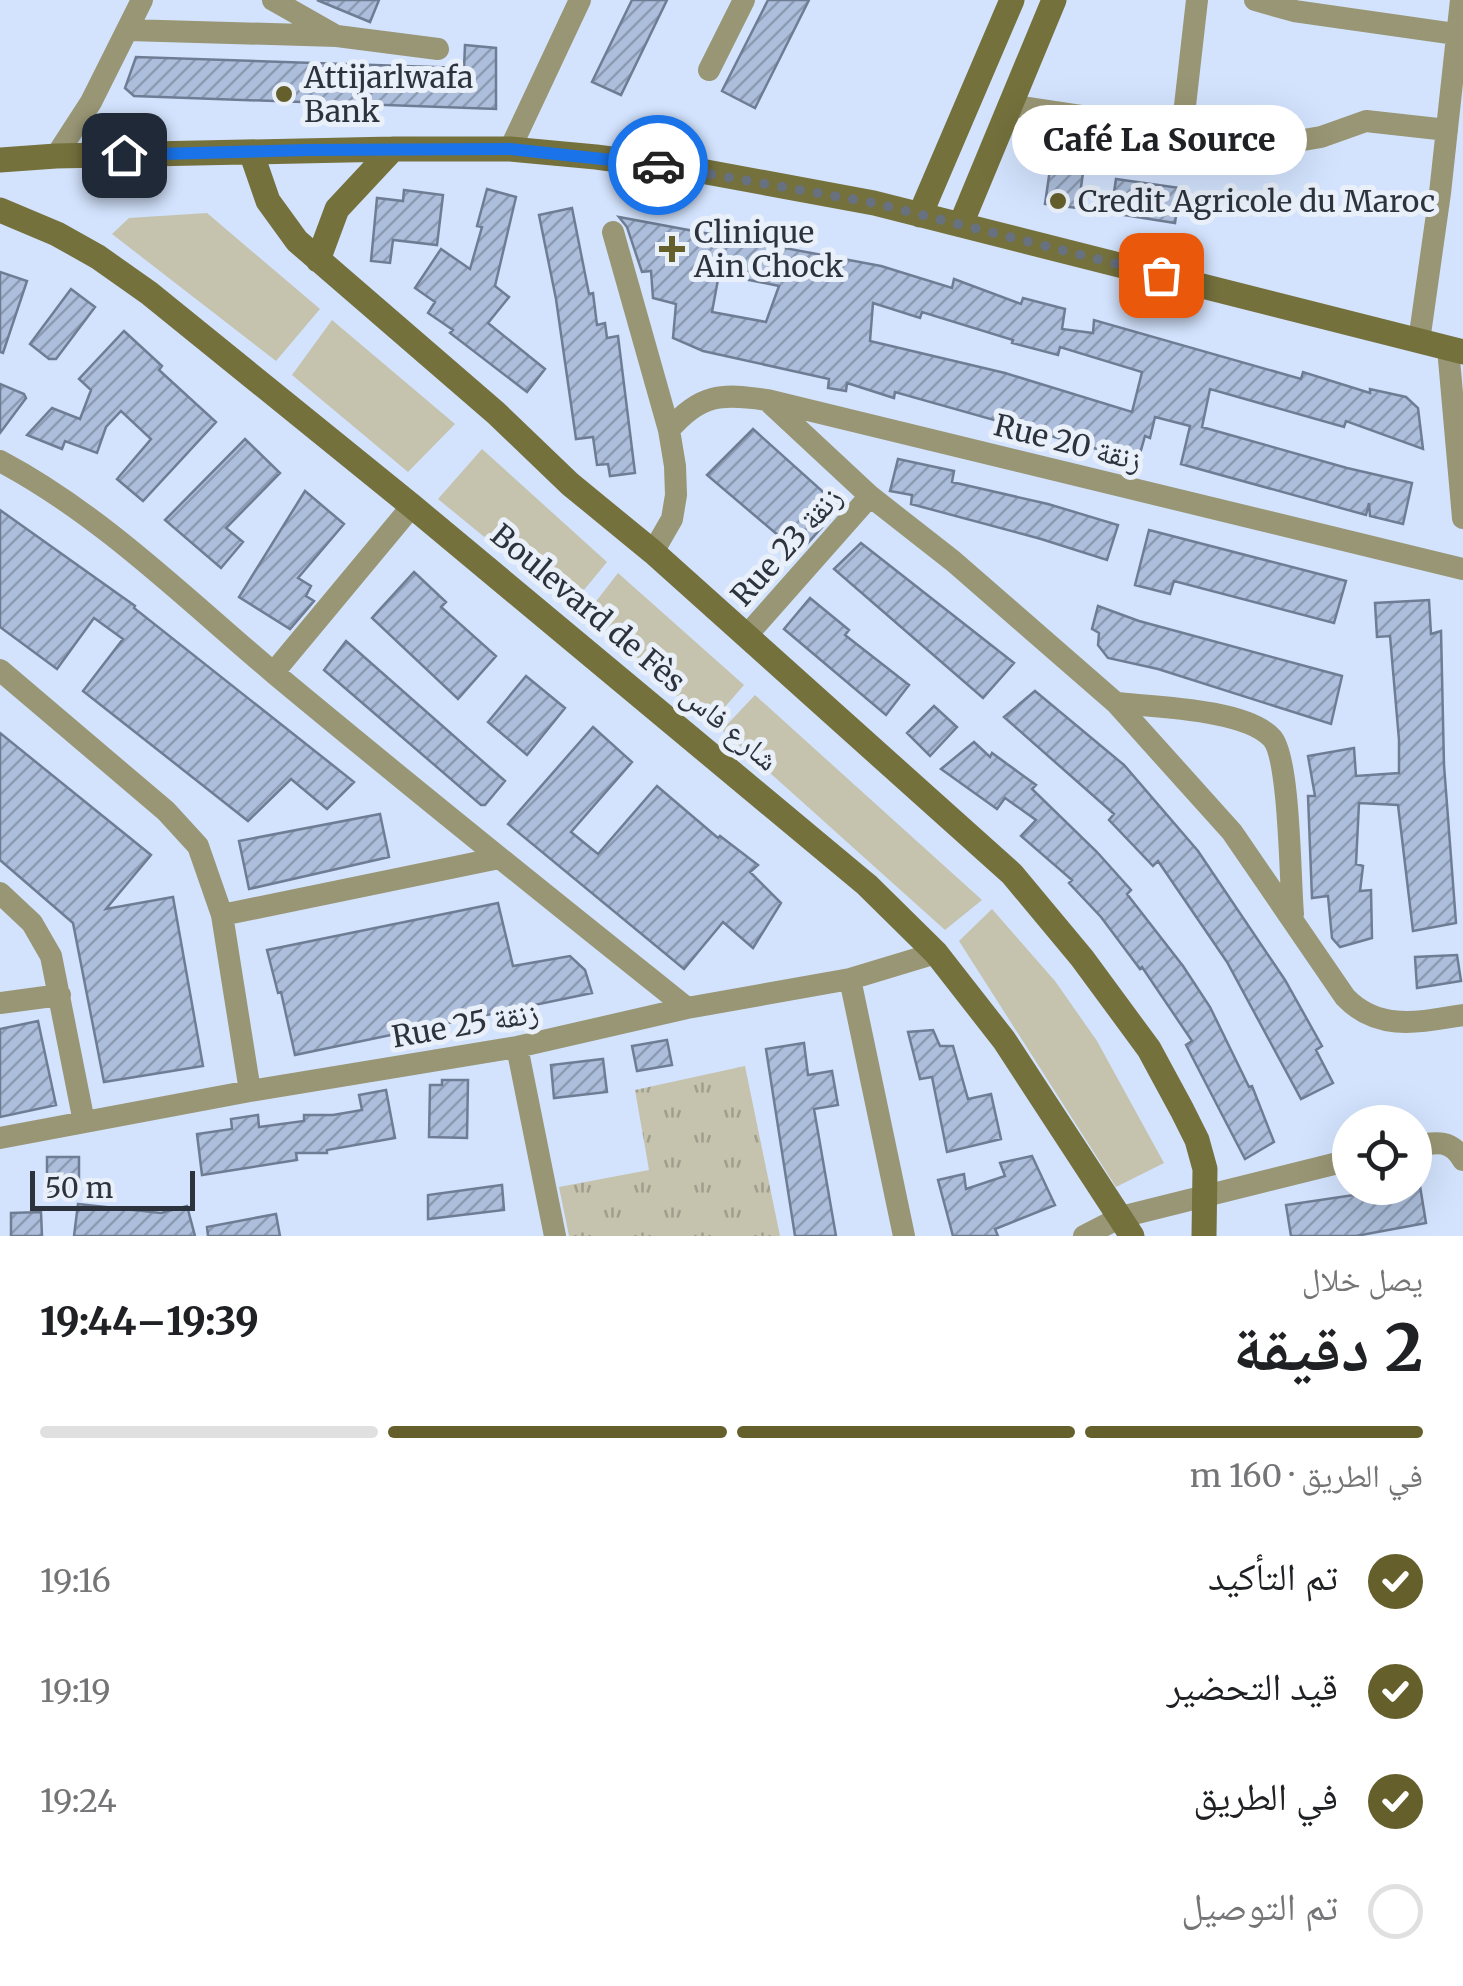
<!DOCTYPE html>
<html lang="ar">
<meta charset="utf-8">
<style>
body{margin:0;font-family:Merriweather,"Noto Naskh Arabic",serif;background:#f2f2f2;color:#202124;direction:rtl;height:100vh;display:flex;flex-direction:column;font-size:38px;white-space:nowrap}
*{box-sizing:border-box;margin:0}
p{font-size:32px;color:#757577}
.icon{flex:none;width:55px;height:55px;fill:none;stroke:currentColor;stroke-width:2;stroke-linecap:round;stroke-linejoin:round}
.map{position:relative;height:1236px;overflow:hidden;direction:ltr}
.side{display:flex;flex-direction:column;background:#fff;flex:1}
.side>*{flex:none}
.fabs{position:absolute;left:1332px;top:1105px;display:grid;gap:20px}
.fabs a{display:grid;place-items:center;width:100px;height:100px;border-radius:50%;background:#fff;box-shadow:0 10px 40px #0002;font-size:50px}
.scale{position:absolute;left:30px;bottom:25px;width:165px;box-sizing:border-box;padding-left:10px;border:5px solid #2d333d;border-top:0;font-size:28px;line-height:35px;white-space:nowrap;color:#2d333d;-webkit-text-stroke:8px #e9f0fa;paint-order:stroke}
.pin{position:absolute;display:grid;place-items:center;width:85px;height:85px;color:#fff;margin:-42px;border-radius:20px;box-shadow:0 5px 15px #0006}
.courier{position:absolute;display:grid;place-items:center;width:100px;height:100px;margin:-50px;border:8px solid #1a73e8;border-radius:50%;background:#fff;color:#222;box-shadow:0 2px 12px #0007}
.bubble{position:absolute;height:70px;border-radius:35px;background:#fff;box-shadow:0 10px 40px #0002;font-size:32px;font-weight:800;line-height:70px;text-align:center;direction:rtl}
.overview em{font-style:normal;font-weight:800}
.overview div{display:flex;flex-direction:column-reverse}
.overview{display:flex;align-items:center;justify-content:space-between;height:170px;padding:0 40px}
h1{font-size:65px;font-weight:800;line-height:75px}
.bar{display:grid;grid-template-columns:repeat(4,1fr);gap:15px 10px;align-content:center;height:120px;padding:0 40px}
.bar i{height:12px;border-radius:8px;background:#e0e0e0}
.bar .on{background:#645f2b}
.bar p{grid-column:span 4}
ol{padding:0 40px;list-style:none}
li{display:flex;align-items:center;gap:30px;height:110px}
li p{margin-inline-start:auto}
li .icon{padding:10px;border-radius:50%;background:#645f2b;color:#fff;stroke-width:4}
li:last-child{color:#757577}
li i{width:55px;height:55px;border:5px solid #e0e0e0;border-radius:50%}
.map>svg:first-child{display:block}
.grass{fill:url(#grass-tufts)}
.green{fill:#c5c3ad}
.building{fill:url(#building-hatch);stroke:#6f7d94;stroke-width:2.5;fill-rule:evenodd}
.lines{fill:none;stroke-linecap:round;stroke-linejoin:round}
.street{stroke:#989674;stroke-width:22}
.secondary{stroke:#75713d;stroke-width:25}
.done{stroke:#677180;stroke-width:10;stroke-dasharray:0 18}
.route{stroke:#1a73e8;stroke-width:12}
.poi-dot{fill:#645f2b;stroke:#e9f0fa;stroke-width:4}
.labels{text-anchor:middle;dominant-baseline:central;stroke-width:10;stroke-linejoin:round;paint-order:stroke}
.poi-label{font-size:30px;fill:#2d333d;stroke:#e9f0fa;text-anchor:start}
.street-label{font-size:30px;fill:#2d333d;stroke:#e9f0fa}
</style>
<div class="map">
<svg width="1463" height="1236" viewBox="0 0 1463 1236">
<defs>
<pattern id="grass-tufts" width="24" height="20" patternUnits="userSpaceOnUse" patternTransform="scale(2.5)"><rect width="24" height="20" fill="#c5c3ad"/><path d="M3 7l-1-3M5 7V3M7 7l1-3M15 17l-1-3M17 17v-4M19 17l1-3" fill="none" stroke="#a09f8e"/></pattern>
<pattern id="building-hatch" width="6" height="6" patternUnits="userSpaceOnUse" patternTransform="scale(2.5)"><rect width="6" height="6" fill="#acbedb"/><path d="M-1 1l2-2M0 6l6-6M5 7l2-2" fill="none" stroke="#8c9bb3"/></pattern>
</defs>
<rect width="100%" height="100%" fill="#d3e3fd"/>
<path class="grass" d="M 745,1066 L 780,1236 L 569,1236 L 559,1187 L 649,1170 L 635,1090 Z"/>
<path class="green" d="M 207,213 L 320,309 L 276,361 L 112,234 L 129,218 Z
M 332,320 L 455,424 L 408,472 L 292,375 Z
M 482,449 L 607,562 L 570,607 L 438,499 Z
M 618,573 L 744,685 L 710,724 L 584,617 Z
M 755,695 L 982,900 L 945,930 L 722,730 Z
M 992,909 L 1055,981 L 1097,1041 L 1164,1163 L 1116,1187 L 959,941 Z"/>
<path class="building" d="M 317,0 L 379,0 L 370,22 Z
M 632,0 L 667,0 L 621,95 L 592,82 Z
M 768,0 L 809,0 L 755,108 L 722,91 Z
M 465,45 L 496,48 L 496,109 L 134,96 L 125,88 L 136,57 L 464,68 Z
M 1050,169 L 1083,173 L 1078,208 L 1045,204 Z
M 1116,179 L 1180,188 L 1175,223 L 1111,213 Z
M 487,189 L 516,197 L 495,286 L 509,297 L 488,323 L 545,369 L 527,392 L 450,333 L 453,330 L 428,313 L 435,302 L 415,288 L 441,249 L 470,269 L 482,227 L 477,226 Z
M 404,190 L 443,195 L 437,245 L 393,240 L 390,263 L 371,261 L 377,198 L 403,201 Z
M 572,208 L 589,294 L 593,293 L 597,325 L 605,323 L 607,338 L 618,336 L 635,473 L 610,476 L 608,464 L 597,465 L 593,437 L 576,439 L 556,299 L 539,215 Z
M 619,217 L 881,266 L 952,288 L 954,279 L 1021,304 L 1023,298 L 1065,309 L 1062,329 L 1093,333 L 1094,320 L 1301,379 L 1303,372 L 1370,393 L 1370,389 L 1406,397 L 1418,408 L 1423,449 L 1346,421 L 1344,427 L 1210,389 L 1202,427 L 1347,468 L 1412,483 L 1403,524 L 1370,516 L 1369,503 L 1366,515 L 1181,464 L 1190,426 L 1155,417 L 1150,438 L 1145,436 L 1139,457 L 1111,453 L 895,392 L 894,398 L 847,383 L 846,391 L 828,388 L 829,379 L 703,351 L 673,338 L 676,304 L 653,298 L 651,271 L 642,272 L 627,227 ZM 719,274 L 779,286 L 766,322 L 712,312 ZM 873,303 L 920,318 L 922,312 L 1013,340 L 1012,343 L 1058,355 L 1060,347 L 1142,372 L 1132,412 L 1005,373 L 870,341 Z
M 0,272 L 27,281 L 3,353 L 0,352 Z
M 71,289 L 95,307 L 56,359 L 49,359 L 30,344 Z
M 124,331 L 162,366 L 159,370 L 216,422 L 143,501 L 117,479 L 151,439 L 121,411 L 106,427 L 97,453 L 65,441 L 62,449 L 27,435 L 52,408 L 80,419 L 91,390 L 79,379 Z
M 0,384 L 24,394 L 26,398 L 0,433 Z
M 753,429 L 840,507 L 799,553 L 707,475 Z
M 245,439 L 280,473 L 226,528 L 243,542 L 221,568 L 165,520 Z
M 898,459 L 954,471 L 952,482 L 1048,504 L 1118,525 L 1107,560 L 1041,539 L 911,504 L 912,495 L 890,491 Z
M 305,491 L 344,524 L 298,578 L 311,586 L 306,596 L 314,601 L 290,629 L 239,597 Z
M 0,510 L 135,606 L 134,608 L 354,782 L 327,809 L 291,779 L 248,821 L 83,691 L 123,639 L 94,618 L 57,669 L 0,627 Z
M 1149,530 L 1346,581 L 1334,623 L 1174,581 L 1170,594 L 1135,585 Z
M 861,543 L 1014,663 L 983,698 L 834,569 Z
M 414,572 L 446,602 L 441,607 L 496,656 L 458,699 L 372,618 Z
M 810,598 L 849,630 L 845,635 L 909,685 L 886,715 L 784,629 Z
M 1429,600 L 1431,634 L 1441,631 L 1444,765 L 1456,923 L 1413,931 L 1398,805 L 1359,803 L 1356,864 L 1363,866 L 1360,891 L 1371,890 L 1372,938 L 1340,947 L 1332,938 L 1328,896 L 1312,898 L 1308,796 L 1315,796 L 1308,756 L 1354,748 L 1356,776 L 1399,773 L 1399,740 L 1390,636 L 1377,637 L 1375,603 Z
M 1098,606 L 1139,621 L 1342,676 L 1331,724 L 1158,669 L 1108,658 L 1098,645 L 1099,633 L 1092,629 Z
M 346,641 L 505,781 L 485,805 L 481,805 L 324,670 Z
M 526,676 L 565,708 L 527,755 L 488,722 Z
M 1035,691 L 1124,765 L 1198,851 L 1285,980 L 1322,1046 L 1316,1050 L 1333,1083 L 1301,1099 L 1227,962 L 1158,861 L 1153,866 L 1109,820 L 1114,814 L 1004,717 Z
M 934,706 L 957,727 L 930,756 L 907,733 Z
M 593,727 L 632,762 L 571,832 L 598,854 L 657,786 L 718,838 L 720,836 L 758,865 L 750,872 L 781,903 L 753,948 L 723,922 L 684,969 L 508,824 Z
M 0,733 L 151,855 L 106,909 L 173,897 L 203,1066 L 104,1082 L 73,923 L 0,860 Z
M 974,742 L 990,757 L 992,753 L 1036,785 L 1032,789 L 1097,852 L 1131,890 L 1127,894 L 1183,966 L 1210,1007 L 1249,1087 L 1252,1086 L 1274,1142 L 1245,1159 L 1186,1045 L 1192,1041 L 1142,967 L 1140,969 L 1101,917 L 1069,883 L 1072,880 L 1021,836 L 1036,820 L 1005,798 L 997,809 L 941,769 Z
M 380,814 L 389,857 L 249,889 L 239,841 Z
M 498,903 L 513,966 L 570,956 L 585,970 L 592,993 L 295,1055 L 281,992 L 278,993 L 267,950 Z
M 1457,955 L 1461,981 L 1417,988 L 1415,957 Z
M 38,1021 L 56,1105 L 0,1117 L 0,1029 Z
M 933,1030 L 940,1046 L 953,1046 L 968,1099 L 991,1094 L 1001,1139 L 947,1152 L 932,1077 L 920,1079 L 908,1032 Z
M 667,1040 L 672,1065 L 637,1071 L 632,1046 Z
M 804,1043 L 808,1075 L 832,1071 L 838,1105 L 814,1109 L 836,1236 L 795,1236 L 766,1049 Z
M 603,1059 L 607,1092 L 554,1098 L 551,1065 Z
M 442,1080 L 468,1080 L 467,1138 L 429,1137 L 430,1085 L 442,1085 Z
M 386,1090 L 395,1138 L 327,1150 L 327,1153 L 296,1153 L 297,1160 L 202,1175 L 197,1134 L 232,1129 L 231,1119 L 258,1115 L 259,1127 L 304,1121 L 304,1115 L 333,1115 L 362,1110 L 359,1095 Z
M 1032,1156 L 1055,1205 L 995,1229 L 998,1236 L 953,1236 L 938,1180 L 964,1174 L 966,1189 L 1005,1176 L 1000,1163 Z
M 47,1157 L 79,1157 L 79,1192 L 47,1192 Z
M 502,1185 L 504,1210 L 428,1219 L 428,1195 Z
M 1415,1186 L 1420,1186 L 1426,1223 L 1356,1236 L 1291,1236 L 1286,1205 Z
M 78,1204 L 161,1213 L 187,1206 L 195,1236 L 74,1236 Z
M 41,1212 L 42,1236 L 11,1236 L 11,1213 Z
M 276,1214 L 280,1236 L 208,1236 L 207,1227 Z"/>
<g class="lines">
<path class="street" d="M 273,0 L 333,34
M 1255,0 L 1294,11 L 1463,35
M 128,30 L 337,36 L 438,49
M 709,70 L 744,0
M 1009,105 L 1260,143 L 1286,143 L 1321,137 L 1366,121 L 1447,130
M 1182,132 L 1197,0
M 510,149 L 580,0
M 56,156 L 91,102 L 142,0
M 613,232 L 669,430 L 675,466 L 676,495 L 672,519 L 653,552
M 1419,341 L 1440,193 L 1461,0
M 1448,348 L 1463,518
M 767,400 L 870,496 L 953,561 L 1116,703 L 1232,832 L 1345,997 C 1378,1032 1420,1022 1463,1015
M 669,430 C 700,394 721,393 767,400 L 1463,569
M 0,461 C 102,515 187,600 275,674 C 411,787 549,898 687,1008
M 747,635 L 870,496
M 0,670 L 166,811 L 198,846 L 222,915 L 250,1091
M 274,672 L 412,506
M 1116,703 C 1155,707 1246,709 1272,738 C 1290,758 1290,882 1293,914
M 0,893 L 32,923 L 51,956 L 84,1122
M 222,915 L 499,858
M 850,979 L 904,1236
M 0,1003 L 60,995
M 517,1047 L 555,1236
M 0,1138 L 250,1091 L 517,1047 L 687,1008 L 850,979 L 936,953
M 1415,1146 C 1437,1142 1451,1139 1463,1160
M 1084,1236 L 1121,1217 L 1350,1160"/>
<path class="secondary" d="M 251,152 L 268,201 L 297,241 L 496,413 L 570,484 L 653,552 L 1012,874 L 1082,958 L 1149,1049 L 1182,1110 L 1197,1140 L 1205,1169 L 1204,1236
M 0,160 L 56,156 L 393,149 L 510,149 L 596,157 L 701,171 L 874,203 L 1463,352
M 0,210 L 57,234 L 98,257 L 149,293 L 412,506 L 867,885 L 936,953 L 1004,1040 L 1132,1236
M 920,215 L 1012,0
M 961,224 L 1054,0
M 318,260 L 337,209 L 393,149"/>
</g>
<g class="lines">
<path class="done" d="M 658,165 L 874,203 L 1161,275"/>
<path class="route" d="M 124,155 L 306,150 L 510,149 L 658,165"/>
</g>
<g class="poi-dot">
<circle cx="284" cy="94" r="10"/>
<circle cx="1058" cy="201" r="10"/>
<path d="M667 234h10v10h10v10h-10v10h-10v-10h-10v-10h10z"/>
</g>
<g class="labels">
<g class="poi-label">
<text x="304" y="77">Attijarlwafa<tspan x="304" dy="34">Bank</tspan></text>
<text x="1078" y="201">Credit Agricole du Maroc</text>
<text x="694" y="232">Clinique<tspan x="694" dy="34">Ain Chock</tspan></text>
</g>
<g class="street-label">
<text transform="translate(1068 442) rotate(14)">Rue 20 زنقة</text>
<text transform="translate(786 546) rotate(-48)">Rue 23 زنقة</text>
<text transform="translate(635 647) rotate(40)">Boulevard de Fès شارع فاس</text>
<text transform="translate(465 1024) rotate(-10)">Rue 25 زنقة</text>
</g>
</g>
</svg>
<div class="fabs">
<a><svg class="icon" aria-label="locate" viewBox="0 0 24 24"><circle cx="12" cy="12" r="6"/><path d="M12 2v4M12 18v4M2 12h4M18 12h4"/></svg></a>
</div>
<div class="scale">50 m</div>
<div class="pin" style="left:1161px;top:275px;background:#ea580c"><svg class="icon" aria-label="bag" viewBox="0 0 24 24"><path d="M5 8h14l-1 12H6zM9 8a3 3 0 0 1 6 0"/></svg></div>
<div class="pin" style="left:124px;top:155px;background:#1f2937"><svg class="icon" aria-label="home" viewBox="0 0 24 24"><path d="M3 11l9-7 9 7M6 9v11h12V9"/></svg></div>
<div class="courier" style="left:658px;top:165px"><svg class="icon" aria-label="car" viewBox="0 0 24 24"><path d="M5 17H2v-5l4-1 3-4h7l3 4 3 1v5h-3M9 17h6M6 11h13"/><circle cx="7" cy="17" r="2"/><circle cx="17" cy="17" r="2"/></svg></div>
<div class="bubble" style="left:1012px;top:105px;width:295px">Café La Source</div>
</div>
<section class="side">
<div class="overview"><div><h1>2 دقيقة</h1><p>يصل خلال</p></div><em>19:39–19:44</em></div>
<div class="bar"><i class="on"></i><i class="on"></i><i class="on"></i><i></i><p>في الطريق · 160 m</p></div>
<ol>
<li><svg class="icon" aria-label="check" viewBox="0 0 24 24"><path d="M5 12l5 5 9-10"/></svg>تم التأكيد<p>19:16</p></li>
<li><svg class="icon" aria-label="check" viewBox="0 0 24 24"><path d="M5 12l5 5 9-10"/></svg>قيد التحضير<p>19:19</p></li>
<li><svg class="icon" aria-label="check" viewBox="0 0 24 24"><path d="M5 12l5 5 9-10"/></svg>في الطريق<p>19:24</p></li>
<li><i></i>تم التوصيل</li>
</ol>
</section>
